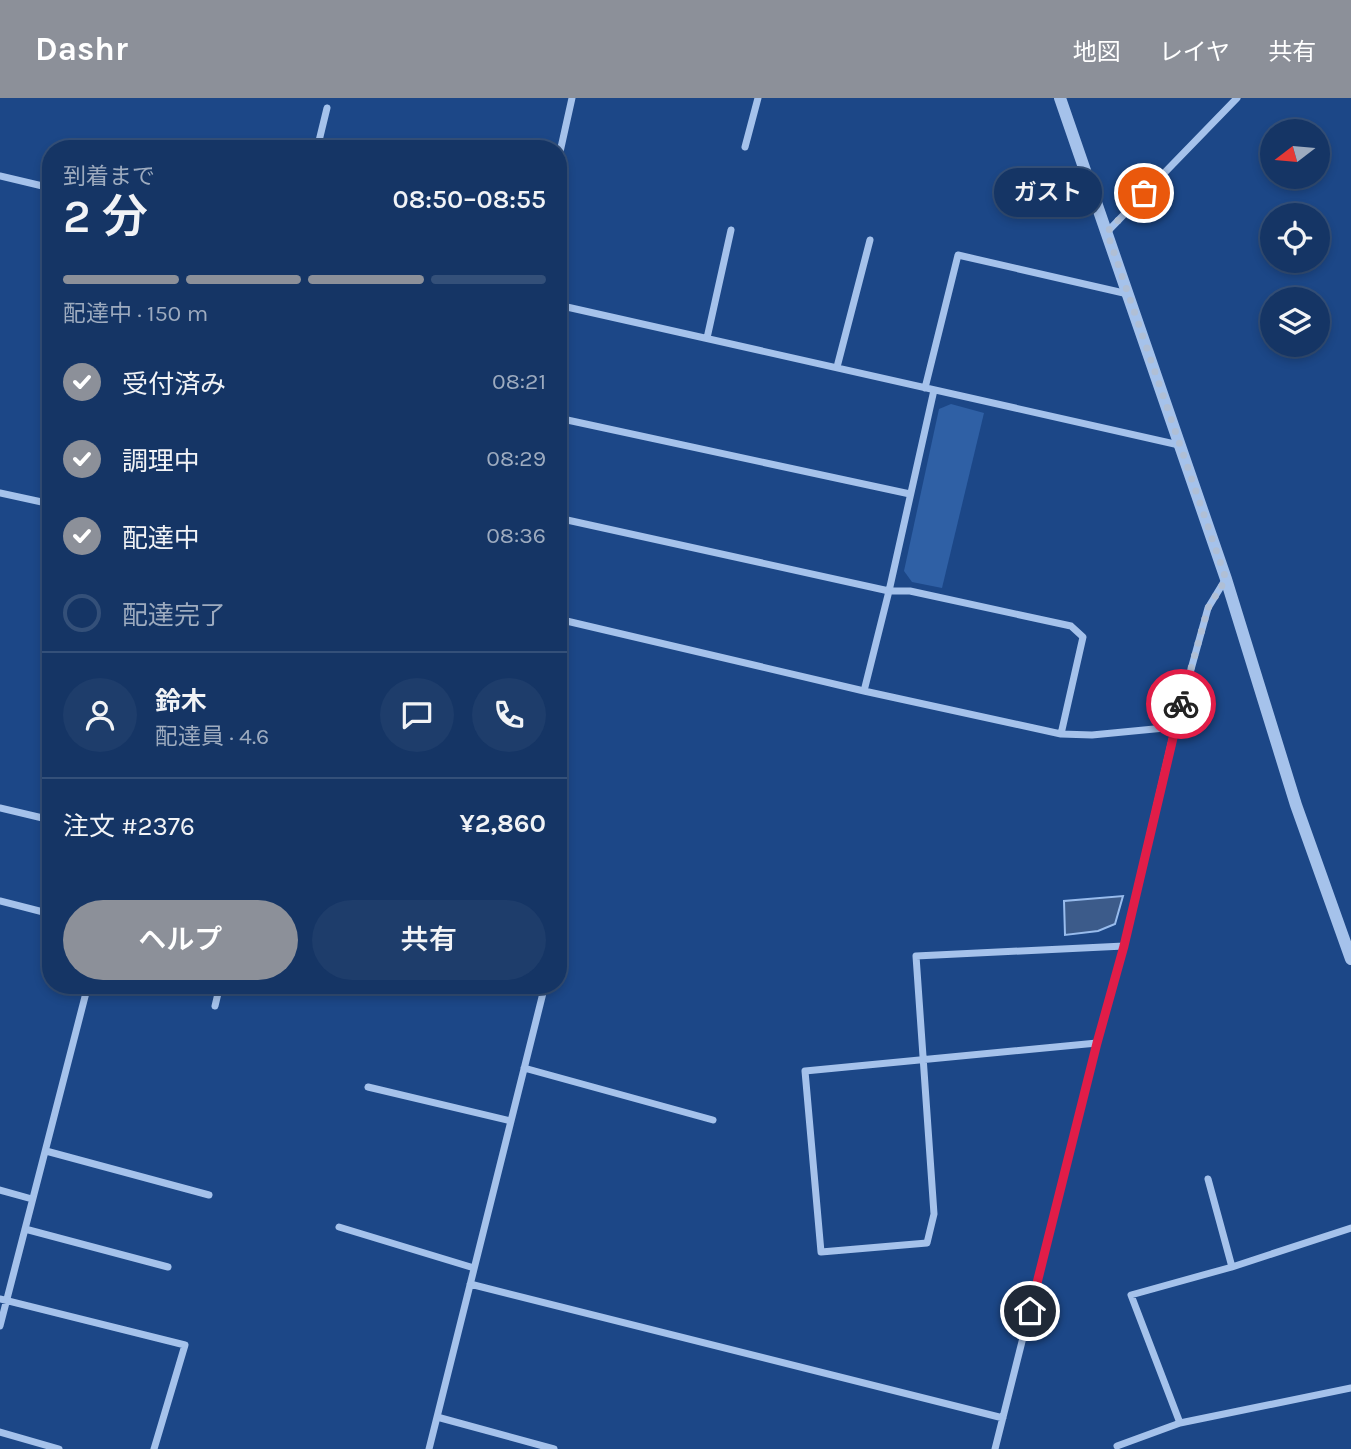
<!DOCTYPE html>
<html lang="ja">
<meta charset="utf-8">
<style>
body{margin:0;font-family:Karla,"Noto Sans JP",sans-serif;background:#1e3d6b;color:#f1f3f6;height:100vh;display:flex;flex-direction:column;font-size:26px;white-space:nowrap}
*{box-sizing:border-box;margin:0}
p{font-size:23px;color:#9dabbf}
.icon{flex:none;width:38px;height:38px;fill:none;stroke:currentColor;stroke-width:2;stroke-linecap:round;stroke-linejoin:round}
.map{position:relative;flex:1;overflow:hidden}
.details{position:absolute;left:42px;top:42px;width:525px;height:854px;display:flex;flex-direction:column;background:#153565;border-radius:28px;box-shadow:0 4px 10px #0003,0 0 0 2px #345079}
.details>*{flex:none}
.needle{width:46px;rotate:254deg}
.controls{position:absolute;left:1260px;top:21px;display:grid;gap:14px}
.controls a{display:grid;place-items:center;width:70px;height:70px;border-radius:50%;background:#153565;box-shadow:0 4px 10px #0003,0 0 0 2px #345079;font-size:35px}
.pin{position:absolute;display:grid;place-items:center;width:60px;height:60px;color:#fff;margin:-30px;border:4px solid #fff;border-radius:50%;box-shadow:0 2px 7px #0007}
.courier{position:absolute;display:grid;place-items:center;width:70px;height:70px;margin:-35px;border:5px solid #e11d48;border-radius:50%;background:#fff;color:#222;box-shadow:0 2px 9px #0007}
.bubble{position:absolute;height:49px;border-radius:24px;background:#153565;box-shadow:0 4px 10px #0003,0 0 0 2px #345079;font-size:23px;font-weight:600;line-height:49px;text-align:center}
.overview em{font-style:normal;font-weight:600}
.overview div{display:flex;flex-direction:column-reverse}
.overview{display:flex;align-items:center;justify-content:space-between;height:119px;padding:0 21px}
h1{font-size:46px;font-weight:600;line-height:52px}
.bar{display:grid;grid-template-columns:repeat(4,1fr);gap:10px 7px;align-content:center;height:84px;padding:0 21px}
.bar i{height:9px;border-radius:5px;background:#345079}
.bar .active{background:#8c9099}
.bar p{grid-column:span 4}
.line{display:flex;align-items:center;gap:18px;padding:0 21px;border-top:2px solid #345079}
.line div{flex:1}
.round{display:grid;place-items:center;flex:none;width:74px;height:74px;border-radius:37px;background:#1e3d6b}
ol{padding:0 21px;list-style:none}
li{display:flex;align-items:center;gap:21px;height:77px}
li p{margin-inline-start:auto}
li .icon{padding:7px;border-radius:50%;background:#8c9099;color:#fff;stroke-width:4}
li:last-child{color:#9dabbf}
li i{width:38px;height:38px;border:4px solid #345079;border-radius:50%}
.cta{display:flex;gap:14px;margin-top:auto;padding:14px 21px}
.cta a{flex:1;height:80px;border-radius:42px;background:#8c9099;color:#fff;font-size:28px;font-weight:600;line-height:80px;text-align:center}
.cta a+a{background:#1e3d6b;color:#f1f3f6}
header{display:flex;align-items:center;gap:42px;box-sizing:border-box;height:98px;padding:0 35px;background:#8c9099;color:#fff}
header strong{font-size:33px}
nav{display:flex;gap:38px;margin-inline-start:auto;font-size:24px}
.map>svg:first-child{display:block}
.green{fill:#2f60a5}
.water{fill:#3c5b8a;stroke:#98bced;stroke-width:2}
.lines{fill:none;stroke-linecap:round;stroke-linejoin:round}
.minor{stroke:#a5c2eb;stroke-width:7}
.tertiary{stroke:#a5c2eb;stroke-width:12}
.done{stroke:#b0bfd5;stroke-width:7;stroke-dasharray:0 12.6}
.route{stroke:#e11d48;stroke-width:9}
</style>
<header>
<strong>Dashr</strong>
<nav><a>地図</a><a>レイヤ</a><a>共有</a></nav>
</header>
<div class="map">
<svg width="1351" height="1351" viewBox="0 0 1351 1351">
<rect width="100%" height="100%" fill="#1c4787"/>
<path class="green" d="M 951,306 L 984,315 L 942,490 L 912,484 L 904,473 L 939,311 Z"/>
<path class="water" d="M 1123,798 L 1115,826 L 1098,833 L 1065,837 L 1064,803 Z"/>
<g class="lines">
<path class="minor" d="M 745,49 L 758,0
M 317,51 L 327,10
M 558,63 L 572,0
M 0,78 L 51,90
M 1107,134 L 1237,0
M 558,207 L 1179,347
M 707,240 L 731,132
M 837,269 L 870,142
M 925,290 L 958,157 L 1128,196
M 558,320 L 910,396
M 0,395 L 51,406
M 558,420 L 889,493 L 910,493 L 1071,528 L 1083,539 L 1061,636
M 558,521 L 864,593 L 1061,636 L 1092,637 L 1175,629
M 864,593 L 889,493 L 934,292
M 0,710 L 51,722
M 0,803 L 51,816
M 215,908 L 220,887
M 1097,945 L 805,973 L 821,1154 L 927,1145 L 934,1116 L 916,858 L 1124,848
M 524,970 L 713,1022
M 368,989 L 511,1023
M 46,1053 L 209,1097
M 0,1092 L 32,1101
M 339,1129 L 474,1170
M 25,1131 L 168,1169
M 1232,1169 L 1351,1130
M 470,1186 L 1003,1320
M 0,1201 L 185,1247 L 154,1351
M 0,1228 L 88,887
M 437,1319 L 554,1351
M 1180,1325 L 1131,1197 L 1232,1169 L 1208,1081
M 0,1334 L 59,1351
M 1117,1348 L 1180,1325 L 1351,1290
M 429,1351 L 545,887
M 995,1351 L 1097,945 L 1124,848 L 1175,629 L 1208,510 L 1225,482"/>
<path class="tertiary" d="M 1060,0 L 1226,481 L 1296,707 L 1351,861"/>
</g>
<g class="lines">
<path class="done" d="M 1144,95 L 1107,134 L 1226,481 L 1208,510 L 1181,606"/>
<path class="route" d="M 1030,1213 L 1097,945 L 1124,848 L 1181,606"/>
</g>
</svg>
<div class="controls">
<a><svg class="needle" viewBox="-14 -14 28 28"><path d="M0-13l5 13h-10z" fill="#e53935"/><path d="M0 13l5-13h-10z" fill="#9dabbf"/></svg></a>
<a><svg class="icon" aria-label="locate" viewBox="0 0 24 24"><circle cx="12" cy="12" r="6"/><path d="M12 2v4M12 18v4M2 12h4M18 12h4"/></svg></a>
<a><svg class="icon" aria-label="layers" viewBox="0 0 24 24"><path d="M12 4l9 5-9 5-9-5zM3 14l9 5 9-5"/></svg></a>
</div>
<div class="pin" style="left:1144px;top:95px;background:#ea580c"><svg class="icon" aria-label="bag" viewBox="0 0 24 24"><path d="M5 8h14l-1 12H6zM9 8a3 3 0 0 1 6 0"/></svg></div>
<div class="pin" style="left:1030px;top:1213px;background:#1f2937"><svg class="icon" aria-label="home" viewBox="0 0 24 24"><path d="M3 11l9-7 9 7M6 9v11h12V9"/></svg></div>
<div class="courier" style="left:1181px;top:606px"><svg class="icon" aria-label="bike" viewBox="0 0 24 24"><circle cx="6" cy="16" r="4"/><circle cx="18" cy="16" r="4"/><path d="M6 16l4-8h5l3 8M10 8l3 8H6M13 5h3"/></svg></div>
<div class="bubble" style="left:994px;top:70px;width:108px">ガスト</div>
<section class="details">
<div class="overview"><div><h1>2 分</h1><p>到着まで</p></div><em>08:50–08:55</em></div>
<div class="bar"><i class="active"></i><i class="active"></i><i class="active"></i><i></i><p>配達中 · 150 m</p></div>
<ol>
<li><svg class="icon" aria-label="check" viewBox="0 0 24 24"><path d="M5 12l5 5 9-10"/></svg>受付済み<p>08:21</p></li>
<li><svg class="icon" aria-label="check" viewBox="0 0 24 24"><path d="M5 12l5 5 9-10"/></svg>調理中<p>08:29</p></li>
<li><svg class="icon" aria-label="check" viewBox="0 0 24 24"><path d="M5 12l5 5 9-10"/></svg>配達中<p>08:36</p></li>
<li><i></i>配達完了</li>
</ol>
<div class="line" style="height:126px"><a class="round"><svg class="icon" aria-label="person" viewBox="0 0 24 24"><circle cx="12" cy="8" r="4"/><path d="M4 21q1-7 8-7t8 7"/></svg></a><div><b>鈴木</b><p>配達員 · 4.6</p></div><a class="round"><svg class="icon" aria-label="chat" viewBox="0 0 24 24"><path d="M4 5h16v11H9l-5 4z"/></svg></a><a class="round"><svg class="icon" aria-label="phone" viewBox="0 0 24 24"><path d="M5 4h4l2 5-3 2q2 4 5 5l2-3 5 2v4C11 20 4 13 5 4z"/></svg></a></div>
<div class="line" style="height:91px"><div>注文 #2376</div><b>¥2,860</b></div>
<div class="cta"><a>ヘルプ</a><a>共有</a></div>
</section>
</div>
